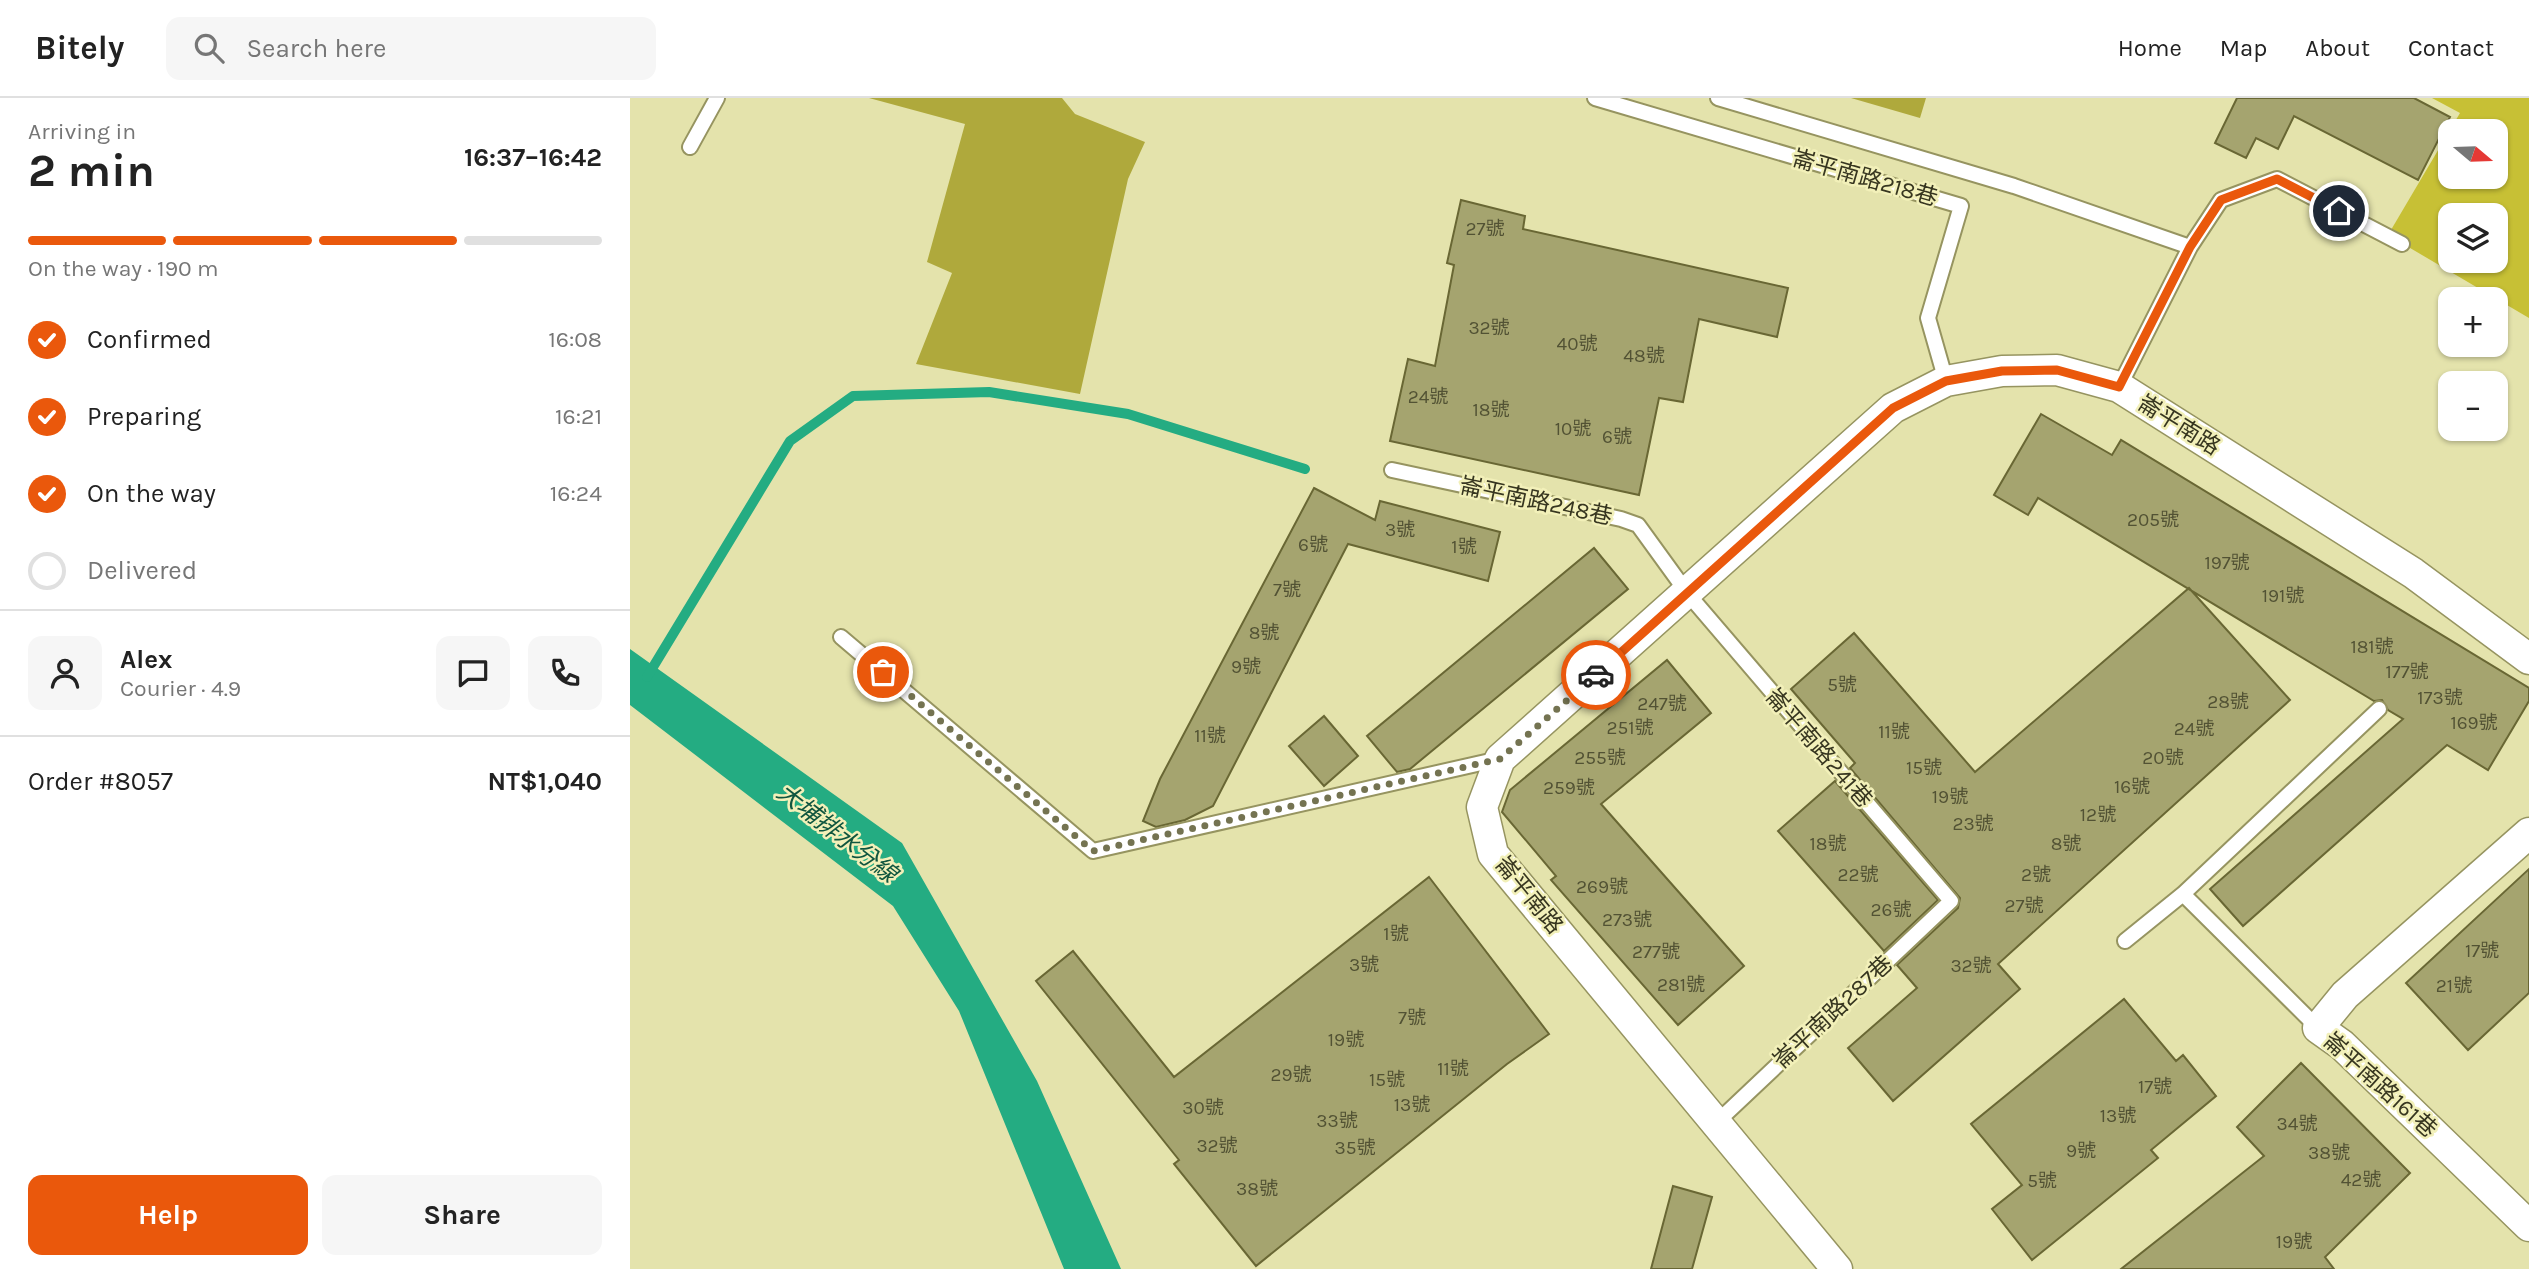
<!DOCTYPE html>
<meta charset="utf-8">
<style>
body{margin:0;font-family:Karla,"Noto Sans TC",sans-serif;background:#f6f6f6;color:#222;height:100vh;display:flex;flex-direction:column;font-size:26px;white-space:nowrap}
*{box-sizing:border-box;margin:0}
p{font-size:23px;color:#767676}
.icon{flex:none;width:38px;height:38px;fill:none;stroke:currentColor;stroke-width:2;stroke-linecap:round;stroke-linejoin:round}
.map{position:relative;flex:1;overflow:hidden}
.drawer{display:flex;flex-direction:column;background:#fff;width:630px}
.drawer>*{flex:none}
.needle{width:46px;rotate:109deg}
.buttons{position:absolute;left:1808px;top:21px;display:grid;gap:14px}
.buttons a{display:grid;place-items:center;width:70px;height:70px;border-radius:14px;background:#fff;box-shadow:0 2px 5px #0004;font-size:35px}
.pin{position:absolute;display:grid;place-items:center;width:60px;height:60px;color:#fff;margin:-30px;border:4px solid #fff;border-radius:50%;box-shadow:0 2px 7px #0007}
.courier{position:absolute;display:grid;place-items:center;width:70px;height:70px;margin:-35px;border:5px solid #ea580c;border-radius:50%;background:#fff;color:#222;box-shadow:0 2px 9px #0007}
.headline em{font-style:normal;font-weight:700}
.headline div{display:flex;flex-direction:column-reverse}
.headline{display:flex;align-items:center;justify-content:space-between;height:119px;padding:0 28px}
h1{font-size:46px;font-weight:700;line-height:52px}
.bar{display:grid;grid-template-columns:repeat(4,1fr);gap:10px 7px;align-content:center;height:84px;padding:0 28px}
.bar i{height:9px;border-radius:5px;background:#e0e0e0}
.bar .current{background:#ea580c}
.bar p{grid-column:span 4}
.line{display:flex;align-items:center;gap:18px;padding:0 28px;border-top:2px solid #e0e0e0}
.line div{flex:1}
.round{display:grid;place-items:center;flex:none;width:74px;height:74px;border-radius:14px;background:#f6f6f6}
ol{padding:0 28px;list-style:none}
li{display:flex;align-items:center;gap:21px;height:77px}
li p{margin-inline-start:auto}
li .icon{padding:7px;border-radius:50%;background:#ea580c;color:#fff;stroke-width:4}
li:last-child{color:#767676}
li i{width:38px;height:38px;border:4px solid #e0e0e0;border-radius:50%}
.cta{display:flex;gap:14px;margin-top:auto;padding:14px 28px}
.cta a{flex:1;height:80px;border-radius:14px;background:#ea580c;color:#fff;font-size:28px;font-weight:700;line-height:80px;text-align:center}
.cta a+a{background:#f6f6f6;color:#222}
header{display:flex;align-items:center;gap:42px;box-sizing:border-box;height:98px;padding:0 35px;background:#fff;border-bottom:2px solid #e0e0e0}
header strong{font-size:33px}
nav{display:flex;gap:38px;margin-inline-start:auto;font-size:24px}
.search{width:490px;height:63px;background:#f6f6f6;display:flex;align-items:center;gap:18px;box-sizing:border-box;padding:0 24px;border-radius:14px;color:#767676;font-size:26px}
main{display:flex;flex:1;min-height:0}
.map>svg:first-child{display:block}
.green{fill:#c7c035;fill-rule:evenodd}
.forest{fill:#afa93c}
.water{fill:#24ac82}
.lines{fill:none;stroke-linecap:round;stroke-linejoin:round}
.stream{stroke:#24ac82;stroke-width:10}
.building{fill:#a5a46f;stroke:#696734;stroke-width:2}
.service-casing{stroke:#969460;stroke-width:18}
.minor-casing{stroke:#969460;stroke-width:33}
.service{stroke:#fff;stroke-width:14}
.minor{stroke:#fff;stroke-width:30}
.done{stroke:#747351;stroke-width:7;stroke-dasharray:0 12.6}
.route{stroke:#ea580c;stroke-width:9}
.labels{text-anchor:middle;dominant-baseline:central;stroke-width:5;stroke-linejoin:round;paint-order:stroke}
.number-label{font-size:19px;fill:#525234}
.street-label{font-size:23px;fill:#373620;stroke:#f2f0b9}
.water-label{font-size:24px;font-style:italic;fill:#10563f;stroke:#f2f0b9}
</style>
<header>
<strong>Bitely</strong>
<div class="search"><svg class="icon" aria-label="search" viewBox="0 0 24 24"><circle cx="10" cy="10" r="6"/><path d="M15 15l6 6"/></svg>Search here</div>
<nav><a>Home</a><a>Map</a><a>About</a><a>Contact</a></nav>
</header>
<main>
<section class="drawer">
<div class="headline"><div><h1>2 min</h1><p>Arriving in</p></div><em>16:37–16:42</em></div>
<div class="bar"><i class="current"></i><i class="current"></i><i class="current"></i><i></i><p>On the way · 190 m</p></div>
<ol>
<li><svg class="icon" aria-label="check" viewBox="0 0 24 24"><path d="M5 12l5 5 9-10"/></svg>Confirmed<p>16:08</p></li>
<li><svg class="icon" aria-label="check" viewBox="0 0 24 24"><path d="M5 12l5 5 9-10"/></svg>Preparing<p>16:21</p></li>
<li><svg class="icon" aria-label="check" viewBox="0 0 24 24"><path d="M5 12l5 5 9-10"/></svg>On the way<p>16:24</p></li>
<li><i></i>Delivered</li>
</ol>
<div class="line" style="height:126px"><a class="round"><svg class="icon" aria-label="person" viewBox="0 0 24 24"><circle cx="12" cy="8" r="4"/><path d="M4 21q1-7 8-7t8 7"/></svg></a><div><b>Alex</b><p>Courier · 4.9</p></div><a class="round"><svg class="icon" aria-label="chat" viewBox="0 0 24 24"><path d="M4 5h16v11H9l-5 4z"/></svg></a><a class="round"><svg class="icon" aria-label="phone" viewBox="0 0 24 24"><path d="M5 4h4l2 5-3 2q2 4 5 5l2-3 5 2v4C11 20 4 13 5 4z"/></svg></a></div>
<div class="line" style="height:91px"><div>Order #8057</div><b>NT$1,040</b></div>
<div class="cta"><a>Help</a><a>Share</a></div>
</section>
<div class="map">
<svg width="1899" height="1171" viewBox="0 0 1899 1171">
<rect width="100%" height="100%" fill="#e4e3ac"/>
<path class="green" d="M 1802,0 L 1899,0 L 1899,220 L 1758,137 L 1830,15 ZM 1820,33 L 1866,33 L 1866,79 L 1820,79 ZM 1820,117 L 1866,117 L 1866,163 L 1820,163 Z"/>
<path class="forest" d="M 239,0 L 432,0 L 445,16 L 515,44 L 498,81 L 450,296 L 286,266 L 322,175 L 297,164 L 335,26 Z
M 1221,0 L 1296,0 L 1290,20 Z"/>
<path class="water" d="M 0,551 L 272,745 L 407,983 L 491,1171 L 434,1171 L 329,913 L 263,808 L 0,607 Z"/>
<g class="lines">
<path class="stream" d="M 17,579 L 160,343 L 223,298 L 359,294 L 498,316 L 675,371"/>
</g>
<path class="building" d="M 1607,0 L 1784,0 L 1820,19 L 1788,82 L 1664,18 L 1648,51 L 1626,40 L 1616,60 L 1585,45 Z
M 831,102 L 895,118 L 893,131 L 1158,190 L 1147,239 L 1069,221 L 1053,304 L 1029,300 L 1009,397 L 760,343 L 778,261 L 805,268 L 824,167 L 817,165 Z
M 1411,316 L 1482,357 L 1491,342 L 1899,590 L 1899,603 L 1858,672 L 1817,647 L 1613,828 L 1580,791 L 1773,621 L 1758,612 L 1752,602 L 1744,603 L 1408,400 L 1398,417 L 1364,397 Z
M 684,390 L 745,422 L 750,403 L 870,434 L 858,483 L 718,446 L 583,708 L 555,722 L 526,729 L 513,723 L 530,681 Z
M 964,450 L 998,491 L 780,671 L 767,674 L 737,638 Z
M 1559,490 L 1660,602 L 1368,866 L 1390,891 L 1263,1003 L 1218,950 L 1287,890 L 1267,867 L 1328,810 L 1330,800 L 1220,670 L 1225,665 L 1161,591 L 1224,535 L 1345,674 Z
M 1037,562 L 1081,615 L 971,706 L 1114,868 L 1048,927 L 921,782 L 926,778 L 872,714 L 880,692 Z
M 694,618 L 728,658 L 694,688 L 659,648 Z
M 1205,683 L 1308,802 L 1254,853 L 1148,733 Z
M 1899,771 L 1899,895 L 1838,952 L 1776,885 Z
M 799,779 L 919,936 L 877,966 L 626,1168 L 544,1066 L 549,1062 L 406,883 L 443,853 L 544,979 Z
M 1494,901 L 1546,963 L 1553,957 L 1586,998 L 1521,1052 L 1528,1060 L 1402,1162 L 1362,1111 L 1392,1087 L 1341,1026 Z
M 1671,965 L 1780,1075 L 1695,1159 L 1704,1171 L 1491,1171 L 1634,1058 L 1607,1029 Z
M 1043,1088 L 1082,1099 L 1062,1171 L 1021,1171 Z"/>
<g class="lines">
<defs>
<path id="service" d="M 965,0 L 1331,108 L 1298,220 L 1316,283
M 1088,0 L 1384,88 L 1560,149
M 60,49 L 87,0
M 1489,289 L 1560,149 L 1591,102 L 1647,81 L 1772,146
M 762,372 L 991,421 L 1008,427 L 1058,496 L 1321,803 L 1086,1025
M 211,539 L 463,753 L 869,661
M 1553,796 L 1688,930
M 1495,843 L 1553,796 L 1749,611"/>
<path id="minor" d="M 1899,735 L 1715,897 L 1688,930 L 1712,947 L 1899,1128
M 1207,1171 L 863,756 L 852,709 L 870,661 L 1263,310 L 1316,283 L 1372,273 L 1427,272 L 1489,289 L 1783,475 L 1899,561"/>
</defs>
<use href="#service" class="service-casing"/>
<use href="#minor" class="minor-casing"/>
<use href="#service" class="service"/>
<use href="#minor" class="minor"/>
</g>
<g class="lines">
<path class="done" d="M 253,574 L 463,753 L 870,661 L 966,577"/>
<path class="route" d="M 966,577 L 1263,310 L 1316,283 L 1372,273 L 1427,272 L 1489,289 L 1560,149 L 1591,102 L 1647,81 L 1709,113"/>
</g>
<g class="labels">
<g class="number-label">
<text x="855" y="131">27號</text>
<text x="859" y="230">32號</text>
<text x="947" y="246">40號</text>
<text x="1014" y="258">48號</text>
<text x="798" y="299">24號</text>
<text x="861" y="312">18號</text>
<text x="943" y="331">10號</text>
<text x="987" y="339">6號</text>
<text x="1523" y="422">205號</text>
<text x="770" y="432">3號</text>
<text x="683" y="447">6號</text>
<text x="834" y="449">1號</text>
<text x="1597" y="465">197號</text>
<text x="657" y="492">7號</text>
<text x="1653" y="498">191號</text>
<text x="634" y="535">8號</text>
<text x="1742" y="549">181號</text>
<text x="616" y="569">9號</text>
<text x="1777" y="574">177號</text>
<text x="1212" y="587">5號</text>
<text x="1810" y="600">173號</text>
<text x="1598" y="604">28號</text>
<text x="1032" y="606">247號</text>
<text x="1844" y="625">169號</text>
<text x="1000" y="630">251號</text>
<text x="1564" y="631">24號</text>
<text x="1264" y="634">11號</text>
<text x="580" y="638">11號</text>
<text x="970" y="660">255號</text>
<text x="1533" y="660">20號</text>
<text x="1294" y="670">15號</text>
<text x="1502" y="689">16號</text>
<text x="939" y="690">259號</text>
<text x="1320" y="699">19號</text>
<text x="1468" y="717">12號</text>
<text x="1343" y="726">23號</text>
<text x="1198" y="746">18號</text>
<text x="1436" y="746">8號</text>
<text x="1228" y="777">22號</text>
<text x="1406" y="777">2號</text>
<text x="972" y="789">269號</text>
<text x="1394" y="808">27號</text>
<text x="1261" y="812">26號</text>
<text x="997" y="822">273號</text>
<text x="766" y="836">1號</text>
<text x="1852" y="853">17號</text>
<text x="1026" y="854">277號</text>
<text x="734" y="867">3號</text>
<text x="1341" y="868">32號</text>
<text x="1051" y="887">281號</text>
<text x="1824" y="888">21號</text>
<text x="782" y="920">7號</text>
<text x="716" y="942">19號</text>
<text x="823" y="971">11號</text>
<text x="661" y="977">29號</text>
<text x="757" y="982">15號</text>
<text x="1525" y="989">17號</text>
<text x="782" y="1007">13號</text>
<text x="573" y="1010">30號</text>
<text x="1488" y="1018">13號</text>
<text x="707" y="1023">33號</text>
<text x="1667" y="1026">34號</text>
<text x="587" y="1048">32號</text>
<text x="725" y="1050">35號</text>
<text x="1451" y="1053">9號</text>
<text x="1699" y="1055">38號</text>
<text x="1731" y="1082">42號</text>
<text x="1412" y="1083">5號</text>
<text x="627" y="1091">38號</text>
<text x="1664" y="1144">19號</text>
</g>
<g class="street-label">
<text transform="translate(1235 80) rotate(16)">崙平南路218巷</text>
<text transform="translate(1549 327) rotate(32)">崙平南路</text>
<text transform="translate(906 403) rotate(12)">崙平南路248巷</text>
<text transform="translate(1189 650) rotate(49)">崙平南路241巷</text>
<text transform="translate(899 797) rotate(51)">崙平南路</text>
<text transform="translate(1203 914) rotate(-43)">崙平南路287巷</text>
<text transform="translate(1750 987) rotate(42)">崙平南路161巷</text>
</g>
<g class="water-label">
<text transform="translate(207 735) rotate(38)">大埔排水分線</text>
</g>
</g>
</svg>
<div class="buttons">
<a><svg class="needle" viewBox="-14 -14 28 28"><path d="M0-13l5 13h-10z" fill="#e53935"/><path d="M0 13l5-13h-10z" fill="#767676"/></svg></a>
<a><svg class="icon" aria-label="layers" viewBox="0 0 24 24"><path d="M12 4l9 5-9 5-9-5zM3 14l9 5 9-5"/></svg></a>
<a>+</a>
<a>−</a>
</div>
<div class="pin" style="left:253px;top:574px;background:#ea580c"><svg class="icon" aria-label="bag" viewBox="0 0 24 24"><path d="M5 8h14l-1 12H6zM9 8a3 3 0 0 1 6 0"/></svg></div>
<div class="pin" style="left:1709px;top:113px;background:#1f2937"><svg class="icon" aria-label="home" viewBox="0 0 24 24"><path d="M3 11l9-7 9 7M6 9v11h12V9"/></svg></div>
<div class="courier" style="left:966px;top:577px"><svg class="icon" aria-label="car" viewBox="0 0 24 24"><path d="M5 17H2v-5l4-1 3-4h7l3 4 3 1v5h-3M9 17h6M6 11h13"/><circle cx="7" cy="17" r="2"/><circle cx="17" cy="17" r="2"/></svg></div>
</div>
</main>
